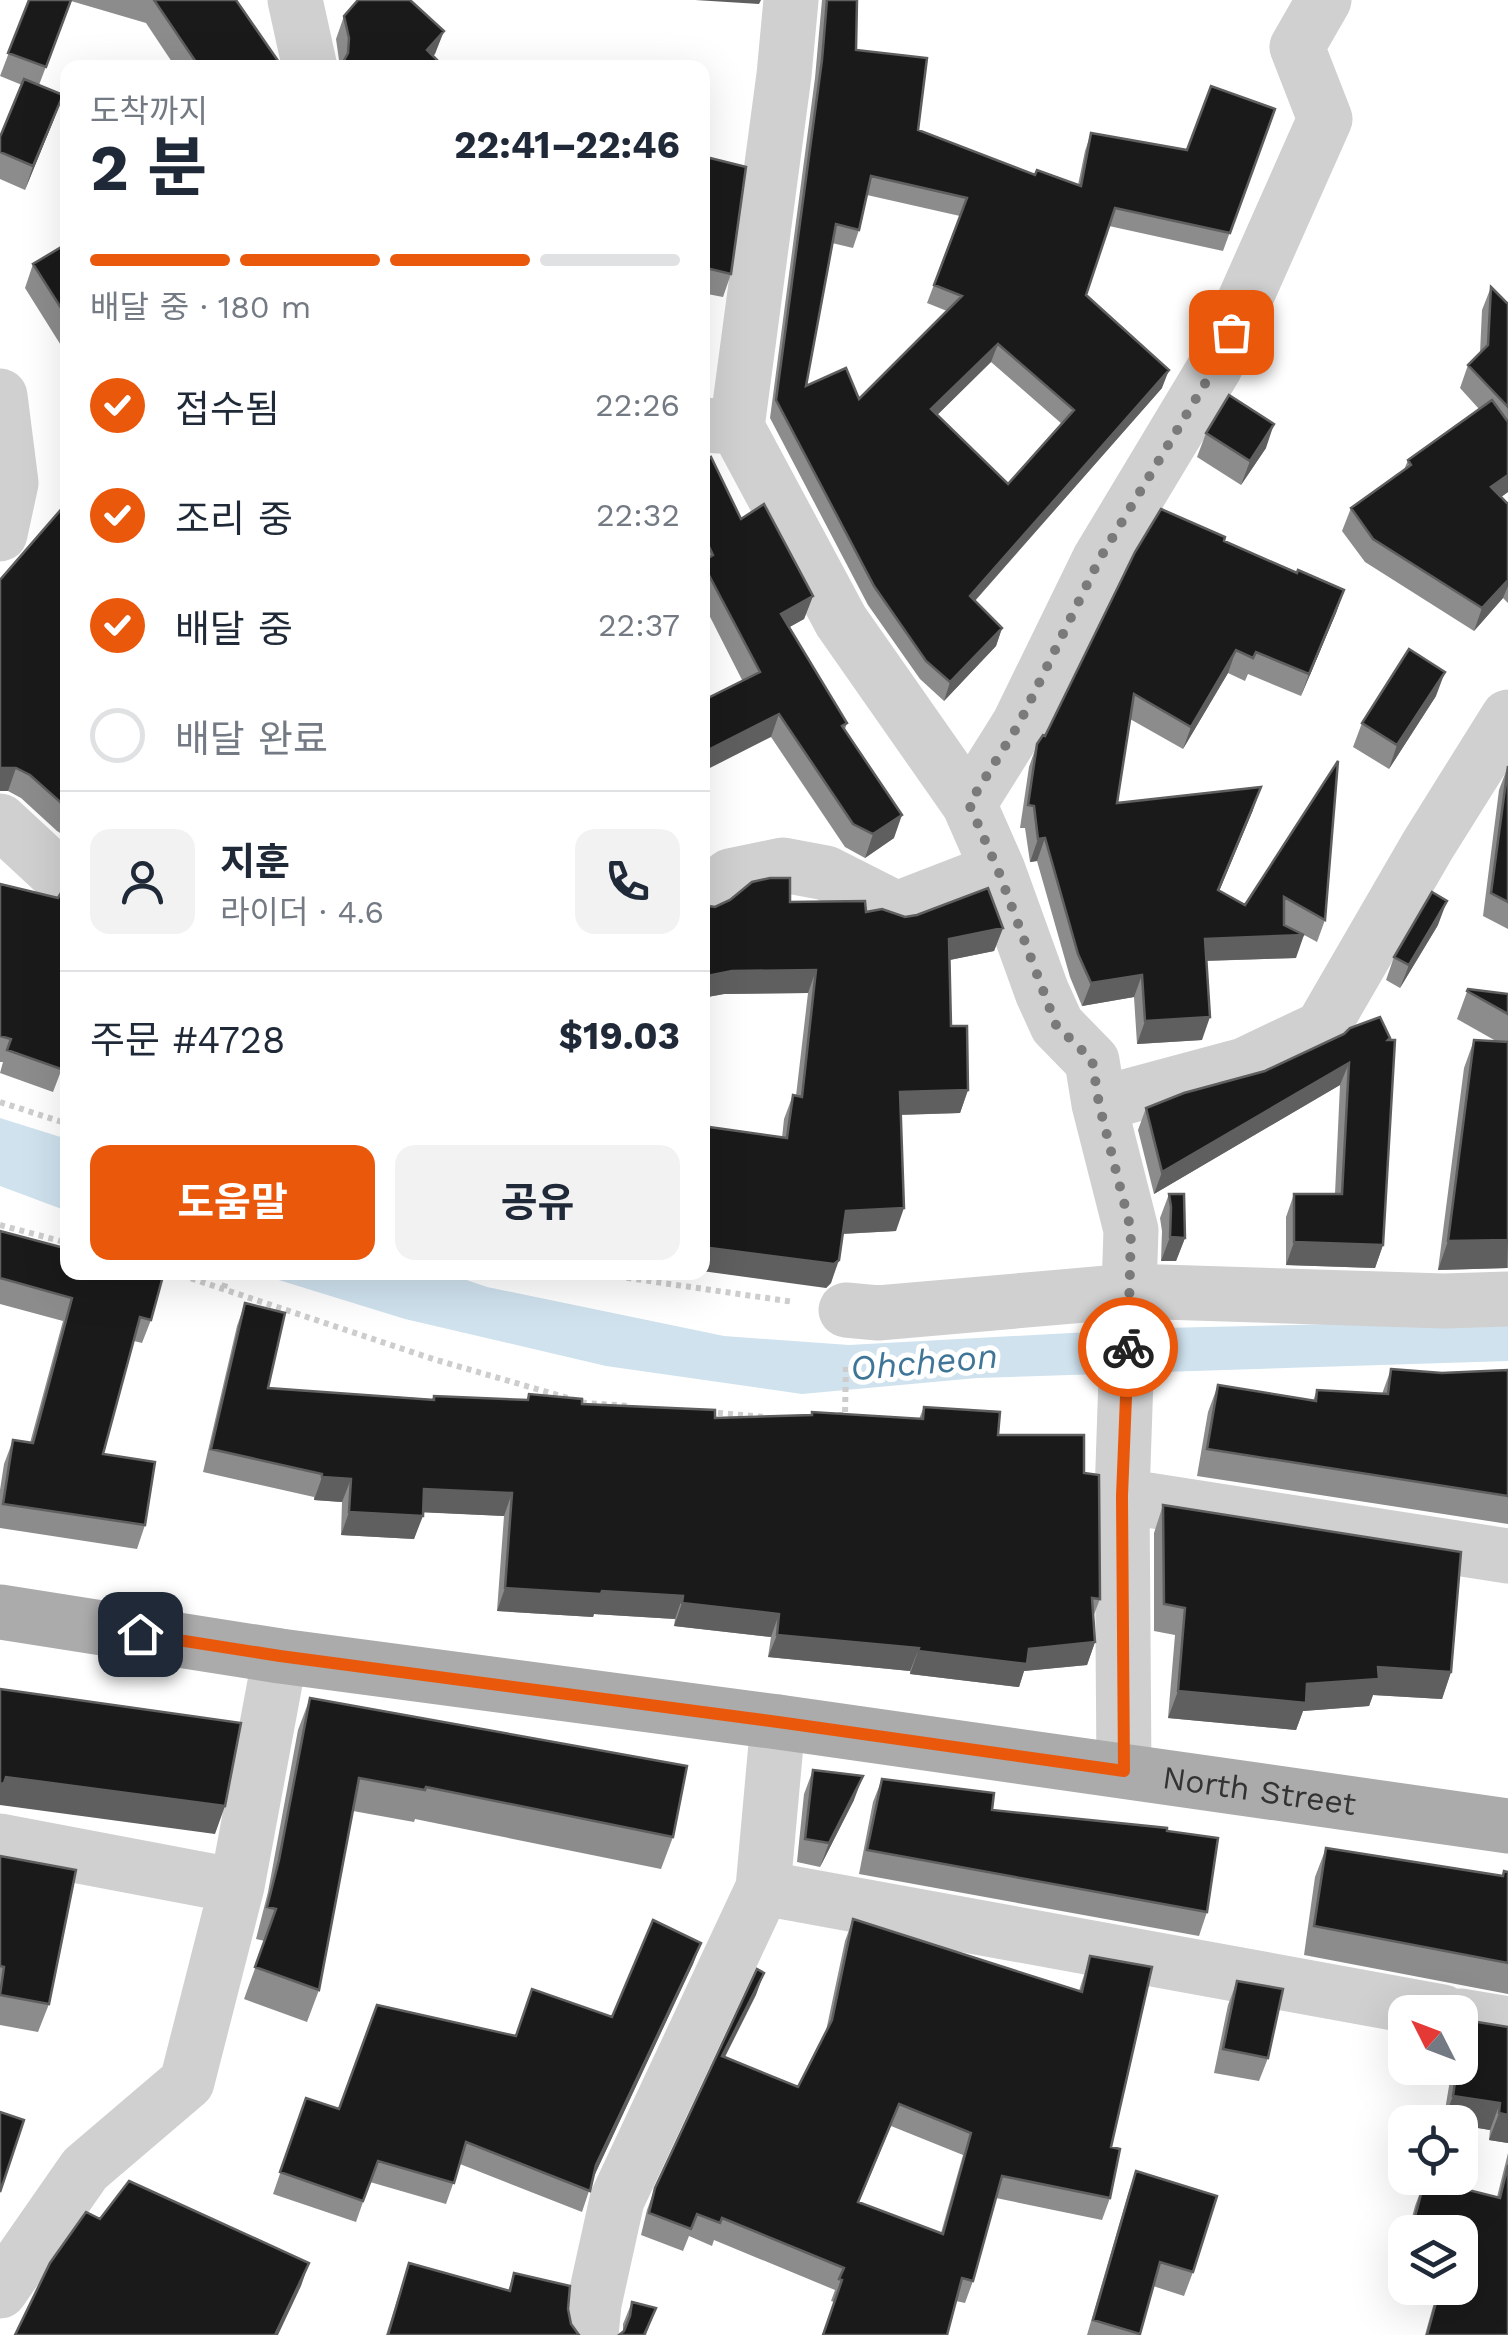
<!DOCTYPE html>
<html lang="ko">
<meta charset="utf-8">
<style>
body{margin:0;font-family:"Work Sans","Noto Sans KR",sans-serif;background:#f2f2f3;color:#1f2937;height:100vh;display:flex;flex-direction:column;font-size:38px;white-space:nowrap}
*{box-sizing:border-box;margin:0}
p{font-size:32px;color:#747a83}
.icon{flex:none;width:55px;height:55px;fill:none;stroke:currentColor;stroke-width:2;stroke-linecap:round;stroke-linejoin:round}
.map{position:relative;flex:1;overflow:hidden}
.panel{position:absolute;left:60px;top:60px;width:650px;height:1220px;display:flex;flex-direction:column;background:#fff;border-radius:20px;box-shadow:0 10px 40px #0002}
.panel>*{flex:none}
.needle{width:65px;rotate:312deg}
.fabs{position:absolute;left:1388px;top:1995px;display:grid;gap:20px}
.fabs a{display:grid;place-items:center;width:90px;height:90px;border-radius:20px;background:#fff;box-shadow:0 10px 40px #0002;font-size:50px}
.pin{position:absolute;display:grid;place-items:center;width:85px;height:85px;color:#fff;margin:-42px;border-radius:20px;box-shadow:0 5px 15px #0006}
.courier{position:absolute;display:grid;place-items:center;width:100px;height:100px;margin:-50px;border:8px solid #ea580c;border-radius:50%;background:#fff;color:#222;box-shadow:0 2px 12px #0007}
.head em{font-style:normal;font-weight:700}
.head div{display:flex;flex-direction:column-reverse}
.head{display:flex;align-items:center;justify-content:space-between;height:170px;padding:0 30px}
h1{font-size:65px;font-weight:700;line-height:75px}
.bar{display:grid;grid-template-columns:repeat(4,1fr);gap:15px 10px;align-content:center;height:120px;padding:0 30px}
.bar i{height:12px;border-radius:8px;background:#e0e1e3}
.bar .active{background:#ea580c}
.bar p{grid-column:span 4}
.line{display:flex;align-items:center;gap:25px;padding:0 30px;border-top:2px solid #e0e1e3}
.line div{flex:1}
.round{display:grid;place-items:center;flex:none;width:105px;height:105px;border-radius:20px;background:#f2f2f3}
ol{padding:0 30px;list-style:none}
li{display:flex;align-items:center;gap:30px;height:110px}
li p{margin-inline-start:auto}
li .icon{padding:10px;border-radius:50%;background:#ea580c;color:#fff;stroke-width:4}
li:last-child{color:#747a83}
li i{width:55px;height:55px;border:5px solid #e0e1e3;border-radius:50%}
.primary-button{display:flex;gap:20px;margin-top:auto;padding:20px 30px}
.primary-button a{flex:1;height:115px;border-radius:20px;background:#ea580c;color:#fff;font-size:40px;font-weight:700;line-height:115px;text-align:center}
.primary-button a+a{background:#f2f2f3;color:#1f2937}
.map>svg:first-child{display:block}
.water{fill:#cfe2ee}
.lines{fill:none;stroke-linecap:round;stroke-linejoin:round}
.path{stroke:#cdcdcd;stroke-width:6;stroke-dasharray:5 5;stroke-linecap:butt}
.minor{stroke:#d0d0d0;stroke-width:55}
.major{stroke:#ababab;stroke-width:55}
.wall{fill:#8c8c8c;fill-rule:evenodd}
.shaded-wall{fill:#5f5f5f}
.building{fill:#1a1a1a;stroke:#5f5f5f;stroke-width:2.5;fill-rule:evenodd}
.done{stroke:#7a7a7a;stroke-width:10;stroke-dasharray:0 18}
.route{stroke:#ea580c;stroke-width:12}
.labels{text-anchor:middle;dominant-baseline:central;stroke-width:10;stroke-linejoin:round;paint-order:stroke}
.street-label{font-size:32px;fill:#333;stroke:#fff}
.water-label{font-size:35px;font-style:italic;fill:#3f7597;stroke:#fff}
</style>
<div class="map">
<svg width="1508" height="2335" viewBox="0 0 1508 2335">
<rect width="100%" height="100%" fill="#fff"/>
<path class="water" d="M 0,1118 L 67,1139 L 67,1211 L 0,1186 Z
M 256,1273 L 446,1273 L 487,1287 L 724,1336 L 849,1345 L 1163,1328 L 1508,1320 L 1508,1361 L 977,1378 L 802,1394 L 606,1366 L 405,1319 Z"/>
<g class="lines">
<path class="path" d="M 0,1102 L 68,1124
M 0,1225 L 68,1243
M 172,1272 L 433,1359 L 585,1403 L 631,1406
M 587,1272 L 794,1302
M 224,1288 L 228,1272
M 708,1412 L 765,1417
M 838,1415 L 845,1415 L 846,1365"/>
<path class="minor" d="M 295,0 L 310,68
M 0,396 L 11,483 L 0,534
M 702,425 L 737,427 L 841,621 L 969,804 L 998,870 L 1042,992 L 1057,1025 L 1092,1061 L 1099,1104 L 1131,1230 L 1122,1496 L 1124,1771
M 737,427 L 784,75 L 791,0
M 969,804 L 1019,724 L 1099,560 L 1215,367 L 1325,119 L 1297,47 L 1324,0
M 0,821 L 68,884
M 702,899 L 730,876 L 783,865 L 826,873 L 897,909 L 998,870
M 1099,1104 L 1244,1065 L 1322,1028 L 1428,845 L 1508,717
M 846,1310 L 878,1313 L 1130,1291 L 1444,1301 L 1508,1299
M 1122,1496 L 1508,1556
M 0,1841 L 237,1886
M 763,1888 L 1443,2012
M 1460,2016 L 1508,2024
M 0,2291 L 85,2169 L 187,2082 L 237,1886 L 280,1656
M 591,2335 L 594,2304 L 617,2200 L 763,1888 L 778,1722"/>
<path class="major" id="s1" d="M 0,1612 L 280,1656 L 778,1722 L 1508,1826"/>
</g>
<path class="wall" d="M 29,0 L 236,0 L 283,68 L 176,68 L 146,23 L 71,1 L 39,85 L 54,119 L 25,190 L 0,179 L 0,137 L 22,85 L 0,76 Z
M 822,0 L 857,0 L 856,50 L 918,130 L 1035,175 L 1078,185 L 1085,151 L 1091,133 L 1187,150 L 1275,109 L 1223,251 L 1109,226 L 1086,295 L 1162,388 L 975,601 L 1002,628 L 996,646 L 944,701 L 920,679 L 868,605 L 770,418 L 815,78 ZM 867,195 L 960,216 L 927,303 L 947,311 L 859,399 L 806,386 L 832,243 L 853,248 L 859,230 ZM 991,362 L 1062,424 L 1008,484 L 937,415 Z
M 344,16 L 444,31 L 433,56 L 340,67 L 336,39 Z
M 702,156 L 731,274 L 723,297 L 702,293 Z
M 68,243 L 67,355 L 25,288 L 33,264 Z
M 1491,287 L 1508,304 L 1508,492 L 1501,497 L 1508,504 L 1508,603 L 1503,598 L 1474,631 L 1365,562 L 1342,531 L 1351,508 L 1404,470 L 1408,460 L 1479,409 L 1460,388 L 1468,365 L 1480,353 L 1482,310 Z
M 1206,433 L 1266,448 L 1241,485 L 1197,457 Z
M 702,461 L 741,519 L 813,596 L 804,619 L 789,627 L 847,723 L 845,729 L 894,838 L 865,858 L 845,847 L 771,737 L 702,601 Z
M 68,509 L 68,838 L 57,831 L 21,798 L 8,791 L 0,791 L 0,580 Z
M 1224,541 L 1297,573 L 1344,590 L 1336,613 L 1301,696 L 1248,674 L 1245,681 L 1228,673 L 1183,749 L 1130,719 L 1117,803 L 1253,810 L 1219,891 L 1245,905 L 1338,761 L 1325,920 L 1317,942 L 1284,924 L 1296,958 L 1206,961 L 1202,1040 L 1137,1044 L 1134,997 L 1082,1006 L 1070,977 L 1037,861 L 1030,862 L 1025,828 L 1020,828 L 1029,767 L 1037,744 Z
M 1436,696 L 1389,769 L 1353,747 L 1362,723 Z
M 1508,766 L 1508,929 L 1483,916 L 1499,790 Z
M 0,884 L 58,898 L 68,890 L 68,1059 L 66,1058 L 53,1092 L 0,1073 L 3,1062 L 0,1062 Z
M 790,902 L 866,912 L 1003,928 L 994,951 L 949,960 L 951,1026 L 968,1090 L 960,1113 L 901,1115 L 896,1231 L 843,1234 L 831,1283 L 826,1288 L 782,1138 L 784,1119 L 793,1095 L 796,1096 L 808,993 L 724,994 L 702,998 L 702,905 L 715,907 Z
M 1438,925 L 1400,988 L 1386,980 L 1394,957 Z
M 1468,989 L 1508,994 L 1508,1268 L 1438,1270 L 1464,1068 L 1474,1040 L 1496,1041 L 1457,1019 Z
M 1390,1040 L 1383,1245 L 1375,1268 L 1286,1265 L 1286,1217 L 1294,1194 L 1335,1194 L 1340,1085 L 1154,1194 L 1138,1130 L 1146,1108 Z
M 1169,1194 L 1184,1194 L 1185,1238 L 1176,1261 L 1161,1261 L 1162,1231 L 1160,1218 Z
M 0,1231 L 151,1320 L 142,1343 L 134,1341 L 103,1454 L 145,1525 L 137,1549 L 0,1528 L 0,1490 L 4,1464 L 13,1440 L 30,1443 L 63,1321 L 0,1304 Z
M 245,1303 L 268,1388 L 432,1399 L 434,1396 L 527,1400 L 529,1394 L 582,1404 L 715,1418 L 811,1415 L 812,1412 L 919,1419 L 924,1407 L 998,1435 L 1084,1473 L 1100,1599 L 1093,1617 L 1095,1642 L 1087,1665 L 1024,1671 L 1019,1687 L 910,1674 L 910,1671 L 768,1657 L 771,1637 L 674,1626 L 675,1619 L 594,1614 L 593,1617 L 497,1611 L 504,1516 L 423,1512 L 414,1539 L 341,1535 L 342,1502 L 314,1500 L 314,1497 L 203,1472 L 237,1326 Z
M 1391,1369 L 1442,1373 L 1508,1370 L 1508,1524 L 1197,1476 L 1208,1412 L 1218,1385 L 1313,1401 L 1317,1390 L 1382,1394 Z
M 1163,1505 L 1451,1672 L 1442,1699 L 1373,1695 L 1369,1706 L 1303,1711 L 1296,1730 L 1168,1718 L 1175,1635 L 1154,1631 L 1154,1533 Z
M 310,1698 L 673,1837 L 661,1869 L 415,1819 L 414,1822 L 353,1811 L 319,1990 L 307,2022 L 244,1999 L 265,1941 L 256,1939 L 268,1892 L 298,1730 Z
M 813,1770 L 854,1800 L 820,1867 L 797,1862 L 804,1794 Z
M 882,1779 L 992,1810 L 1167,1831 L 1207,1912 L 1199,1936 L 859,1874 L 873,1802 Z
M 1326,1848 L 1503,1876 L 1508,1872 L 1508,1994 L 1304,1955 L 1315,1877 Z
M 0,1856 L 49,2004 L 38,2032 L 0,2025 Z
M 853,1919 L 1079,1991 L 1090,1956 L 1111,2147 L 1110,2198 L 1102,2220 L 996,2198 L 973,2281 L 965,2303 L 956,2301 L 834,2302 L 831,2301 L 835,2290 L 714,2240 L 712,2246 L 689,2236 L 683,2251 L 641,2235 L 647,2210 L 655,2188 L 756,1995 L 725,2057 L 798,2087 L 826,2031 L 845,1941 ZM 891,2126 L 963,2155 L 941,2233 L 859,2202 Z
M 701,1943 L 693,1964 L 594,2176 L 582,2212 L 460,2164 L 446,2204 L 370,2182 L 356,2222 L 273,2194 L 306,2098 L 339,2109 L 515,2036 L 612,2017 Z
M 1237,1981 L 1268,2058 L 1259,2081 L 1214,2073 L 1228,2005 Z
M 1465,2020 L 1508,2027 L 1508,2143 L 1489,2140 L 1490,2130 L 1460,2125 L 1460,2122 L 1443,2122 L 1452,2068 L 1460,2068 L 1460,2033 Z
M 1508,2153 L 1508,2335 L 1425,2335 L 1438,2288 L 1460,2288 L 1460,2232 L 1408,2232 L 1415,2206 L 1425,2179 L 1497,2197 Z
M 1136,2171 L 1193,2272 L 1184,2296 L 1153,2286 L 1139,2335 L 1087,2335 L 1128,2194 Z
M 1405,2246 L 1405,2275 L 1398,2273 Z
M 409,2263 L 508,2291 L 514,2273 L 568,2309 L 571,2324 L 579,2335 L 386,2335 Z
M 632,2302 L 656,2308 L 646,2335 L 619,2335 L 623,2332 L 623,2324 Z"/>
<path class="shaded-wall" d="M 695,0 L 761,0 L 759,4 Z
M 444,31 L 435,54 L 423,68 L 427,50 Z
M 63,95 L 54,119 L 25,190 L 33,166 Z
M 998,344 L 991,362 L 924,428 L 931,409 Z
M 1169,370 L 1162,388 L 963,614 L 970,596 Z
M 1274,424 L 1266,448 L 1241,485 L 1250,461 Z
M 1508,475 L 1508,492 L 1483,510 L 1491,487 Z
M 1508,580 L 1508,586 L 1503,598 L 1474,631 L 1482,608 Z
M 1344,590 L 1336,613 L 1301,696 L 1309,674 Z
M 813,596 L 804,619 L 772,637 L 781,614 Z
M 1002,628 L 996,646 L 944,701 L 950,682 Z
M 1236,650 L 1228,673 L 1183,749 L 1191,727 Z
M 1445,672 L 1436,696 L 1389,769 L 1397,745 Z
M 779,714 L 771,737 L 702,772 L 702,753 Z
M 0,768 L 16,768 L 8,791 L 0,791 Z
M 1261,787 L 1253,810 L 1210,913 L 1218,890 Z
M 902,815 L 894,838 L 865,858 L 873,834 Z
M 1045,838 L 1037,861 L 1030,862 L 1038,839 Z
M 1447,901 L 1438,925 L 1400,988 L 1409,965 Z
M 1003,928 L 994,951 L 940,962 L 949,939 Z
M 1304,935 L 1296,958 L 1197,961 L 1205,939 Z
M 816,970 L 808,993 L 724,994 L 702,998 L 702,977 L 732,971 Z
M 1142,975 L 1134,997 L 1082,1006 L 1091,983 Z
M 1210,1017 L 1202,1040 L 1137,1044 L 1145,1021 Z
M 1349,1063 L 1340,1085 L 1154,1194 L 1162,1172 Z
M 968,1090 L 960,1113 L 891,1115 L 900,1092 Z
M 904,1208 L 896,1231 L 838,1234 L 846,1211 Z
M 1170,1237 L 1185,1238 L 1176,1261 L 1161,1261 Z
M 1508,1240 L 1507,1268 L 1438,1270 L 1448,1241 Z
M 1294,1242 L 1383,1245 L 1375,1268 L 1286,1265 Z
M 702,1247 L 839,1260 L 831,1283 L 826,1288 L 702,1271 Z
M 322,1477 L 351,1479 L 342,1502 L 314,1500 Z
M 424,1489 L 512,1493 L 504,1516 L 416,1512 Z
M 349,1512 L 423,1516 L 414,1539 L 341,1535 Z
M 505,1588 L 602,1591 L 683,1596 L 675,1619 L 594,1614 L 593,1617 L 497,1611 Z
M 682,1603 L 779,1614 L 771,1637 L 674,1626 Z
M 777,1635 L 919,1648 L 910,1671 L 768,1657 Z
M 1095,1642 L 1087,1665 L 1024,1671 L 1019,1687 L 910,1674 L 918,1651 L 1029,1649 Z
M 1378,1667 L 1451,1672 L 1442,1699 L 1373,1695 L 1369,1706 L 1303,1711 L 1296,1730 L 1168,1718 L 1178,1691 L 1307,1684 Z
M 863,1776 L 854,1800 L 820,1867 L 829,1843 Z
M 6,1777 L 225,1806 L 215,1834 L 0,1805 L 0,1784 Z
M 701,1943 L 693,1964 L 589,2187 L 596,2165 Z
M 764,1973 L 756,1995 L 714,2078 L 722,2056 Z
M 1453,2096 L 1500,2103 L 1490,2130 L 1460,2125 L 1460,2122 L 1443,2122 Z
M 1499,2113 L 1508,2115 L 1508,2143 L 1489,2140 Z
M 309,2263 L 301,2286 L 278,2335 L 275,2335 Z"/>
<path class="building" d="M 29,0 L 71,0 L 46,67 L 8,53 Z
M 154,0 L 236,0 L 283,68 L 200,68 Z
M 358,0 L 410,0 L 444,31 L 427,50 L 445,68 L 340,68 L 348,53 L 349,38 L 344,16 Z
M 827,0 L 857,0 L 856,50 L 927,58 L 918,130 L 1035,175 L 1037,170 L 1081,186 L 1091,133 L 1187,150 L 1211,86 L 1275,109 L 1230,233 L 1115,208 L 1086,295 L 1169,370 L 970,596 L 1002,628 L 950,682 L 926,661 L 874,586 L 776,400 L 822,60 ZM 871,176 L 967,198 L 934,285 L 962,296 L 859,399 L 846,368 L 806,386 L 836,224 L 859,230 ZM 998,344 L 1074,410 L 1008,484 L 931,409 Z
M 24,79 L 63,95 L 33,166 L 0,152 L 0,137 Z
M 702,156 L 746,167 L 731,274 L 702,267 Z
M 68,243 L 68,319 L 33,264 Z
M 1491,287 L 1508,304 L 1508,407 L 1468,365 L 1488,345 Z
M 1229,395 L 1274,424 L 1250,461 L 1206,433 Z
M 1492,400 L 1508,422 L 1508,475 L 1491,487 L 1508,504 L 1508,580 L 1482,608 L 1373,539 L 1351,508 L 1411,465 L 1408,460 Z
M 711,457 L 741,519 L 764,504 L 813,596 L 781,614 L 847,723 L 842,726 L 902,815 L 873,834 L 853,824 L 779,714 L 702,753 L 702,701 L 760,672 L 702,562 L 713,555 L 702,532 L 702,461 Z
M 64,506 L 68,509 L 68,809 L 30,775 L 16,768 L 0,768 L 0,580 Z
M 1161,509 L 1225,537 L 1224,541 L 1297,573 L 1298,570 L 1344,590 L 1309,674 L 1256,652 L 1253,658 L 1236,650 L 1191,727 L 1134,694 L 1117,803 L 1261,787 L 1218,890 L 1245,905 L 1338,761 L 1325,920 L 1284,897 L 1284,925 L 1304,935 L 1205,939 L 1210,1017 L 1145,1021 L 1142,975 L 1091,983 L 1078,954 L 1045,838 L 1038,839 L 1034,806 L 1028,805 L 1037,744 L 1043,735 L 1045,736 L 1135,552 Z
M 1409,649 L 1445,672 L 1397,745 L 1362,723 Z
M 1508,766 L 1508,902 L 1491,893 Z
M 702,822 L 708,837 L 702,842 Z
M 770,878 L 790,878 L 790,902 L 865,901 L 866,912 L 882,909 L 905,917 L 917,915 L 988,888 L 1003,928 L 949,939 L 951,1026 L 967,1026 L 968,1090 L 900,1092 L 904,1208 L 846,1211 L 839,1260 L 834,1264 L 702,1247 L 702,1126 L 787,1138 L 793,1095 L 802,1097 L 816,970 L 732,971 L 702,977 L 702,905 L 715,907 L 730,900 L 752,882 Z
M 0,884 L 58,898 L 64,888 L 68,890 L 68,1052 L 61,1069 L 7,1050 L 11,1039 L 0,1036 Z
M 1432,892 L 1447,901 L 1409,965 L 1394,957 Z
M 1468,989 L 1508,994 L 1508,1014 L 1467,991 Z
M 1380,1017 L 1390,1038 L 1388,1040 L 1395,1040 L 1383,1245 L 1294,1242 L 1294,1194 L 1342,1194 L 1349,1063 L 1162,1172 L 1146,1108 L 1184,1093 L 1265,1071 L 1344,1034 L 1350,1028 Z
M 1474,1040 L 1508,1042 L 1508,1240 L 1448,1241 Z
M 1169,1194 L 1184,1194 L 1185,1238 L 1170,1237 L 1171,1207 Z
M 0,1231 L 68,1249 L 68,1272 L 152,1272 L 163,1276 L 151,1320 L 140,1317 L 103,1454 L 155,1462 L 145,1525 L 3,1504 L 13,1440 L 33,1443 L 72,1298 L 0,1278 Z
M 245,1303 L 285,1313 L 268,1388 L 434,1400 L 434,1396 L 528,1400 L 529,1394 L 582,1399 L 582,1404 L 715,1410 L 715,1418 L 812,1415 L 812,1412 L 923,1419 L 924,1407 L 1000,1412 L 998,1435 L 1084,1435 L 1084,1473 L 1099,1475 L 1100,1599 L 1092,1598 L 1095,1642 L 1029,1649 L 1027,1664 L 918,1651 L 919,1648 L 777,1635 L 779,1614 L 682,1603 L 683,1596 L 602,1591 L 601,1594 L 505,1588 L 512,1493 L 424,1489 L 423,1516 L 349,1512 L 351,1479 L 322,1477 L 322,1474 L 211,1449 Z
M 1391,1369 L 1442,1373 L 1508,1370 L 1508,1496 L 1207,1449 L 1218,1385 L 1316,1401 L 1317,1390 L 1388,1394 Z
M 1163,1505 L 1461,1552 L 1451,1672 L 1378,1667 L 1379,1679 L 1307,1684 L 1306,1703 L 1178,1691 L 1185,1608 L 1164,1604 Z
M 0,1689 L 241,1723 L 225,1806 L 6,1777 L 4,1783 L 0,1784 Z
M 310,1698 L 687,1766 L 673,1837 L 426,1787 L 425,1790 L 359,1778 L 319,1990 L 255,1967 L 276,1909 L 267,1907 L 279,1860 Z
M 813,1770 L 863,1776 L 829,1843 L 805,1839 Z
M 882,1779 L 994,1793 L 992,1810 L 1167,1828 L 1167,1831 L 1218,1838 L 1207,1912 L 867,1850 Z
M 1326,1848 L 1503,1876 L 1504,1871 L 1508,1872 L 1508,1963 L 1314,1926 Z
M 0,1856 L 76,1870 L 49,2004 L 0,1995 L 4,1967 L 0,1966 Z
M 853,1919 L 1082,1992 L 1090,1956 L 1152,1967 L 1111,2147 L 1120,2149 L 1110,2198 L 1002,2176 L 973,2281 L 962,2278 L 947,2335 L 823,2335 L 842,2280 L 839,2279 L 844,2268 L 722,2218 L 720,2223 L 697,2214 L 691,2229 L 649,2213 L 655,2188 L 757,1969 L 764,1973 L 722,2056 L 798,2087 L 832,2020 ZM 899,2104 L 971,2133 L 943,2234 L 858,2202 Z
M 653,1920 L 701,1943 L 596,2165 L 590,2191 L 466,2142 L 454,2183 L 378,2161 L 363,2201 L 280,2172 L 306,2098 L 339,2109 L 377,2005 L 516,2036 L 532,1989 L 612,2017 Z
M 1237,1981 L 1283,1989 L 1268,2058 L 1223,2049 Z
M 1465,2020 L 1508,2027 L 1508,2115 L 1499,2113 L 1500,2103 L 1453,2096 L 1457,2068 L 1460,2068 L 1460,2050 Z
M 0,2112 L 24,2120 L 0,2192 Z
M 1508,2165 L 1508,2335 L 1427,2335 L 1440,2288 L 1460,2288 L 1460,2232 L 1411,2232 L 1425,2179 L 1500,2198 Z
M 1136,2171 L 1217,2196 L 1193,2272 L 1160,2262 L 1140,2334 L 1093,2320 Z
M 129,2181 L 309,2263 L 275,2335 L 15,2335 L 50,2263 L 86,2212 L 100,2219 Z
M 409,2263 L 510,2291 L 514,2273 L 570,2286 L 568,2309 L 571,2324 L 579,2335 L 388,2335 Z
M 632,2302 L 656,2308 L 644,2335 L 619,2335 L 624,2331 L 630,2316 Z"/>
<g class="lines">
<path class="done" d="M 1128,1347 L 1131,1230 L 1099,1104 L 1092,1060 L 1056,1025 L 998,870 L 969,804 L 1019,724 L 1099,560 L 1215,367 L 1231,332"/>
<path class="route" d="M 140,1634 L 280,1656 L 778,1722 L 1124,1771 L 1122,1496 L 1128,1347"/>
</g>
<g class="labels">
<g class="street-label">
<text stroke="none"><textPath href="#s1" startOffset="1272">North Street</textPath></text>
</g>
<g class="water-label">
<text transform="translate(924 1362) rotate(-5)">Ohcheon</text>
</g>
</g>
</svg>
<div class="fabs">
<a><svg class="needle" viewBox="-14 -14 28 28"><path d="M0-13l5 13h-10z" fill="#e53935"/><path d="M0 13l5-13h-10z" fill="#747a83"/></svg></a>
<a><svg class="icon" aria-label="locate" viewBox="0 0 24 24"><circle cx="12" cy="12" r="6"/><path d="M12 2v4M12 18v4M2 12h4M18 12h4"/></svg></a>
<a><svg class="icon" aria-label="layers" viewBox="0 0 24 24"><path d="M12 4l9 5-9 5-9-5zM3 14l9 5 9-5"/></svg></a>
</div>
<div class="pin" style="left:1231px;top:332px;background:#ea580c"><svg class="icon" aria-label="bag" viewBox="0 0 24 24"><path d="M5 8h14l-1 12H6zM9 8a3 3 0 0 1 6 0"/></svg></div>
<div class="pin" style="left:140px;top:1634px;background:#1f2937"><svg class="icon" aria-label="home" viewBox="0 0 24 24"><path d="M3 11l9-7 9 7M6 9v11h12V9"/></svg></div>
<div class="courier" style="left:1128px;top:1347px"><svg class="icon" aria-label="bike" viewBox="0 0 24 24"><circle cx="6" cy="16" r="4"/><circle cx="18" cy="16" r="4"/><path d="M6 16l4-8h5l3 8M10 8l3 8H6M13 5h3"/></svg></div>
<section class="panel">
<div class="head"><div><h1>2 분</h1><p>도착까지</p></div><em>22:41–22:46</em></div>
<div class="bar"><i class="active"></i><i class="active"></i><i class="active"></i><i></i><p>배달 중 · 180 m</p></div>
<ol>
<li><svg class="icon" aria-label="check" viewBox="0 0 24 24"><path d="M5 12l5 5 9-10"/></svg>접수됨<p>22:26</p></li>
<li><svg class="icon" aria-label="check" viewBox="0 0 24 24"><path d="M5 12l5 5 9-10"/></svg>조리 중<p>22:32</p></li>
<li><svg class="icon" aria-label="check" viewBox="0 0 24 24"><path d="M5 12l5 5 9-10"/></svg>배달 중<p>22:37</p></li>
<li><i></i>배달 완료</li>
</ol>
<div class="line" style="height:180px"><a class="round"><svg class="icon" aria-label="person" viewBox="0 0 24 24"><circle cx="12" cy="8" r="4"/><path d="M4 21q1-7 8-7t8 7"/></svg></a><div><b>지훈</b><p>라이더 · 4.6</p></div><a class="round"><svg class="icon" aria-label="phone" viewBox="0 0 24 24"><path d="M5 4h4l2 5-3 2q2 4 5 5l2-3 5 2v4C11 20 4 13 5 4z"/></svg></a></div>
<div class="line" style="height:130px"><div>주문 #4728</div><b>$19.03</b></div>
<div class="primary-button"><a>도움말</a><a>공유</a></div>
</section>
</div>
